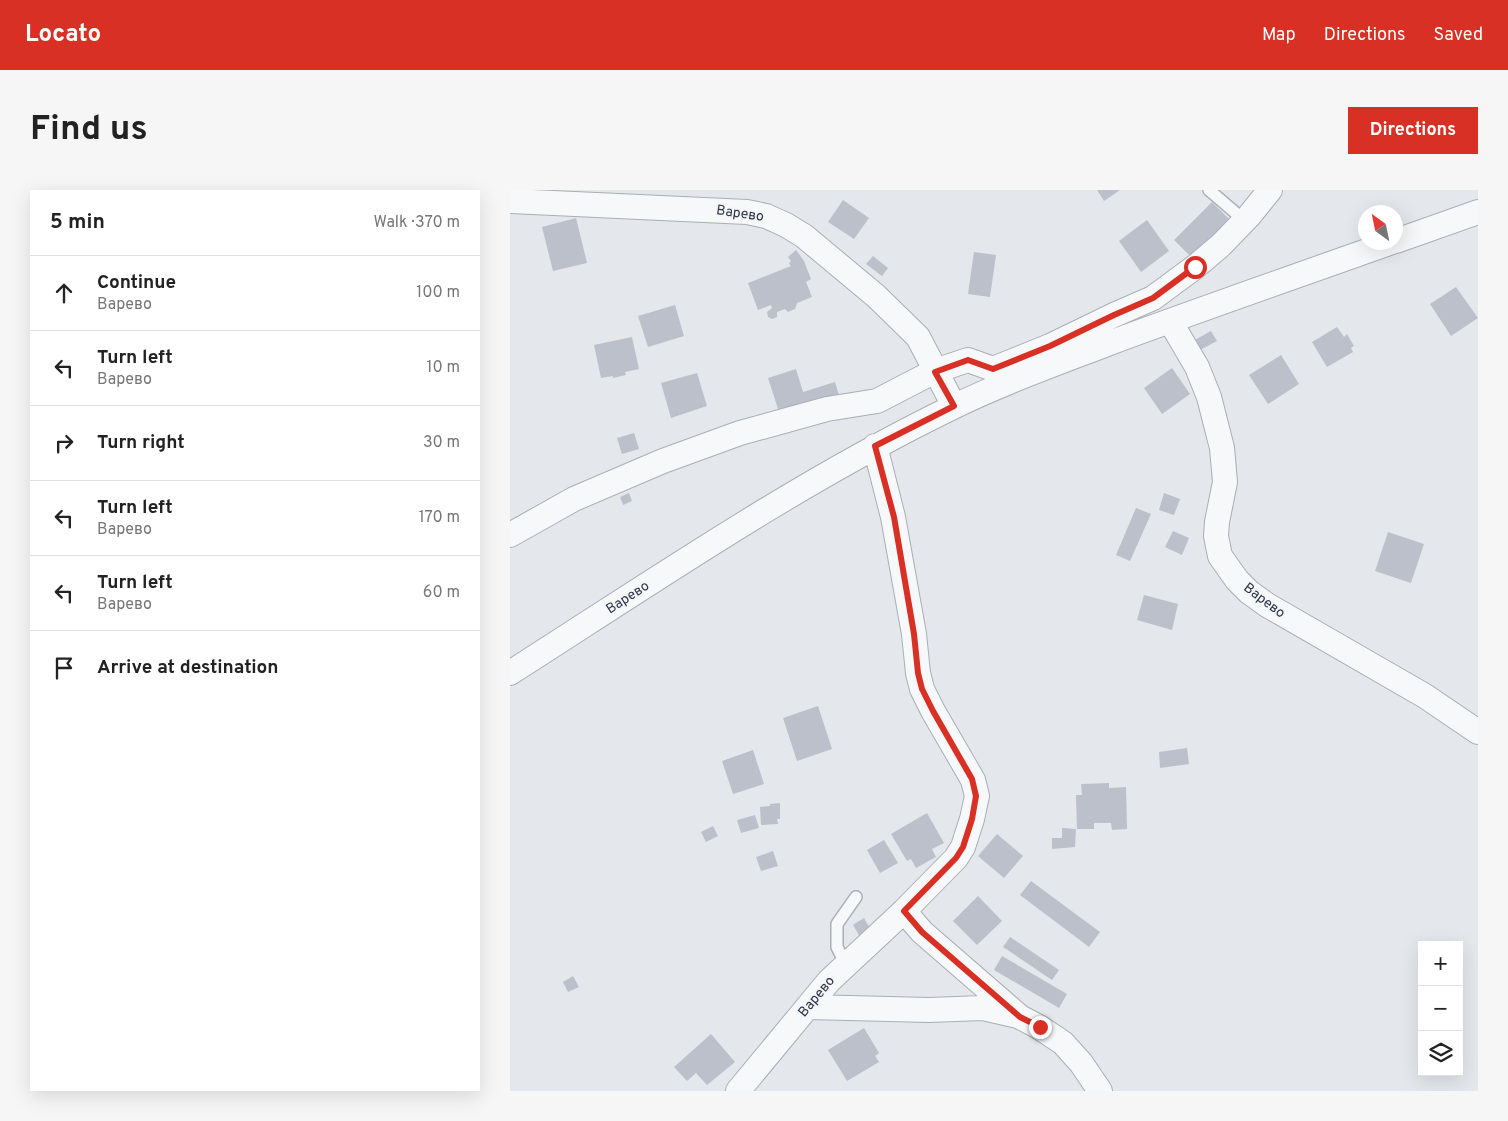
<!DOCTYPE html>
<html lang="en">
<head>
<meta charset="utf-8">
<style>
  body { margin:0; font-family:Overpass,sans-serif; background:#f6f6f6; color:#222 }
  .controls { position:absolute; right:15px; bottom:15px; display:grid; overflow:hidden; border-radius:0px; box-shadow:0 5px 20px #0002 }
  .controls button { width:45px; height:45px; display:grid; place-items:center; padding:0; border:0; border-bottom:1px solid #e0e0e0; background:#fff; color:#222; font:25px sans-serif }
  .compass { position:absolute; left:848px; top:15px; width:45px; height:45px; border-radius:50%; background:#fff; box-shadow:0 5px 20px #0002; rotate:327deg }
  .stop { position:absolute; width:15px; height:15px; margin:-11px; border:4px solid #d93025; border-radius:50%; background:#fff }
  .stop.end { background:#d93025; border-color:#fff; box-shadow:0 1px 5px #0008 }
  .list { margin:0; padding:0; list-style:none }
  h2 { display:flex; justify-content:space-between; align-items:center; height:65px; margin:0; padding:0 20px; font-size:21px }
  h2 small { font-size:16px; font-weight:400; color:#767676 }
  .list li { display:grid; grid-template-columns:32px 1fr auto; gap:15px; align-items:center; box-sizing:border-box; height:75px; padding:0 20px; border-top:1px solid #e0e0e0 }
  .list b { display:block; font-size:19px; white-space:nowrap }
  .list p { margin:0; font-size:16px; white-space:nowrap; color:#767676 }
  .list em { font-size:16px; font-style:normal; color:#767676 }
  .icon { flex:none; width:28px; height:28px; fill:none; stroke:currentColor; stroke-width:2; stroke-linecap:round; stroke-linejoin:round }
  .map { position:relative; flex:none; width:968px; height:901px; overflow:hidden; border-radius:0px }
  header { display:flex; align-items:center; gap:30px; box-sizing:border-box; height:70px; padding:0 25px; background:#d93025; color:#fff }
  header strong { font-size:24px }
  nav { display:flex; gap:28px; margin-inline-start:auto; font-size:18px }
  .intro { display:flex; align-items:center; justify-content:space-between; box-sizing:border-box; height:120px; padding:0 30px }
  h1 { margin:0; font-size:35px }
  .button { padding:12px 22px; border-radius:0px; background:#d93025; color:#fff; font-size:18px; font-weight:700 }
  main { display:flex; gap:30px; padding:0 30px }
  aside { flex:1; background:#fff; border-radius:0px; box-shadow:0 5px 20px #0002 }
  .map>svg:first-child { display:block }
</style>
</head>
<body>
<header>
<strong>Locato</strong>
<nav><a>Map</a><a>Directions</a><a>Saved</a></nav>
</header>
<div class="intro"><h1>Find us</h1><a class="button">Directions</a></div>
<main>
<aside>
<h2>5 min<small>Walk · 370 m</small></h2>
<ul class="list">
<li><svg class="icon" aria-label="ahead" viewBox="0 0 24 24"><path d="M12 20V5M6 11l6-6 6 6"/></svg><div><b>Continue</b><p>Варево</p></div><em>100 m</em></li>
<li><svg class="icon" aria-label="left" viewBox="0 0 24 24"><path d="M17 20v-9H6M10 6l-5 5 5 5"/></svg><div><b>Turn left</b><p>Варево</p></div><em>10 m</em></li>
<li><svg class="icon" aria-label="right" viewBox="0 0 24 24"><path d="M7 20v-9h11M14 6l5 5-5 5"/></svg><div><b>Turn right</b></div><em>30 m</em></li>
<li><svg class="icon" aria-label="left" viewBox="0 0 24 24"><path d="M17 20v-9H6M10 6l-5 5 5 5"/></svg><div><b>Turn left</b><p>Варево</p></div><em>170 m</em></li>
<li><svg class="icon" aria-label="left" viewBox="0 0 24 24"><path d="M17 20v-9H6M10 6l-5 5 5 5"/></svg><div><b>Turn left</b><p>Варево</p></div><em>60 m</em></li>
<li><svg class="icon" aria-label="arrive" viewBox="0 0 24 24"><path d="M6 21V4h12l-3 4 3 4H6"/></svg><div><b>Arrive at destination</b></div></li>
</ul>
</aside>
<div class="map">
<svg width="968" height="901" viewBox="0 0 968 901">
  <rect width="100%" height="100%" fill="#e4e7ec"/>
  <!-- building -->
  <path fill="#bbc0ca" d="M587 0H610L594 11Z
    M333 10 359 28 344 49 318 32Z
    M702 12 719 29 681 67 664 50Z
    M66 28 77 73 43 81 32 37Z
    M637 30 659 61 631 82 609 51Z
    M286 60 294 71 301 89 296 92 302 107 287 113 285 119 278 122 275 119 267 122V127L262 129 258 127 257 122 262 118 261 115 248 120 238 93 281 76 279 73 281 71 278 67Z
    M464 62 486 65 480 107 458 104Z
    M363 66 378 78 372 86 356 74Z
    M946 97 968 128 941 146 920 114Z
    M165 115 174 146 138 157 128 126Z
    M827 137 834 147 837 144 844 156 841 158 843 162 817 177 802 152Z
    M701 141 707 151 688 161 683 151Z
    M122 147 129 179 115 182 116 185 103 188V186L91 188 84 155Z
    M771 165 789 194 758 214 739 185Z
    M662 178 680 204 652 224 634 198Z
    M286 179 293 202 325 192 329 205 270 225 258 188Z
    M187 183 197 216 161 228 151 193Z
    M124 243 129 259 112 264 107 248Z
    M119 303 122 311 113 315 110 307Z
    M654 303 670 309 664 325 649 320Z
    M626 318 641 324 620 371 606 365Z
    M663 341 679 348 672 365 655 357Z
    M878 342 914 354 901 393 865 381Z
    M634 405 668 414 662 440 627 430Z
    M308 516 322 559 287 571 273 528Z
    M677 558 679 574 650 578 649 562Z
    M243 560 254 594 223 604 212 571Z
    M599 593V598L616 597 617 639 602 640 601 633H584V639H567L566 605H572L571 594Z
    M270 613V629H267L268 634 251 635 250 617 260 616V614Z
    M417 623 434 653 422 659 426 667 406 678 401 669 397 671 381 644Z
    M245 625 249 638 231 643 227 630Z
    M203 636 208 646 196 652 191 642Z
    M552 638 566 639 565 657 542 659V648H552Z
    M487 644 513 666 494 688 468 666Z
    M374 650 388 673 370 683 357 660Z
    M263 661 268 676 251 681 246 667Z
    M521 691 590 742 579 757 510 705Z
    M468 706 492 731 467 755 443 731Z
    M354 728 361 740 350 747 343 735Z
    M500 747 549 780 542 790 493 757Z
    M492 766 557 804 549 818 484 780Z
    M63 786 69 797 58 802 53 792Z
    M354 838 369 863 365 866 369 872 337 891 318 860Z
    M201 844 225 872 197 895 186 883 177 891 164 877Z"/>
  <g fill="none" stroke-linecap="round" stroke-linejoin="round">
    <defs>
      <path id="lane" d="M699 0 734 30
        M336 775 327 757V734L346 707"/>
      <path id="street" d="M0 11 237 22 256 26 276 35 294 46 366 106 408 147 444 216
        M886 51 968 22
        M660 131 687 177 699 207 712 258 715 292 707 332 706 346 710 366 727 390 739 402 757 415 915 506 968 542
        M0 345 64 309 153 271 230 243 317 219 367 211 425 181 458 170 483 179 540 156 604 125 643 108 685 77 711 55 739 26 760 0
        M0 483C144 391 287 293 441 218 492 193 545 174 597 154 691 119 787 86 882 52
        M394 721 412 742 510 827 529 837 553 853 571 873 590 901
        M298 817 419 820 473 818 508 826
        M228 901 319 791 394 721 446 668 453 657 462 629 467 606 463 590 423 521 412 499 408 483 404 444 383 327 365 256"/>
    </defs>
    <!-- lane casing -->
    <use href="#lane" stroke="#a9aeb7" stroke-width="14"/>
    <!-- street casing -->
    <use href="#street" stroke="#a9aeb7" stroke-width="26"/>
    <!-- lane -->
    <use href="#lane" stroke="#f7f8fa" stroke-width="11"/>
    <!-- street -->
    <use href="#street" stroke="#f7f8fa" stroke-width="24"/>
  </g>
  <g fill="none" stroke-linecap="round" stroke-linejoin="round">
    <!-- route -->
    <path stroke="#d93025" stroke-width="6" d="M530 837 510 827 412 742 394 721 446 668 453 657 462 629 466 606 462 589 423 521 412 499 408 483 404 444 384 327 365 256 444 216 425 182 458 170 483 179 540 156 604 125 643 108 685 77"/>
  </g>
  <g text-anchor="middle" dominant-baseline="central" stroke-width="4.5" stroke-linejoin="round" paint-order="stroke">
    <!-- street labels -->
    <g font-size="14" fill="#2b3445" stroke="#f4f6f9">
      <text transform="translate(230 24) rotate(8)">Варево</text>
      <text transform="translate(118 408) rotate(-33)">Варево</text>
      <text transform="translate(754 411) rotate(37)">Варево</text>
      <text transform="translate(307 807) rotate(-50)">Варево</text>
    </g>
  </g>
</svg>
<div class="controls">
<button>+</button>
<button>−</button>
<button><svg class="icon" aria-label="layers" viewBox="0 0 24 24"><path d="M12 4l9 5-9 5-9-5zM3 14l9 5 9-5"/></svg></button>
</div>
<svg class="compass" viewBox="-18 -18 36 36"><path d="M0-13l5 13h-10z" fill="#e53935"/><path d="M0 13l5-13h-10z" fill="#767676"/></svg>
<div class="stop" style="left:685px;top:77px"></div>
<div class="stop end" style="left:530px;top:837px"></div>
</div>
</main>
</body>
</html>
